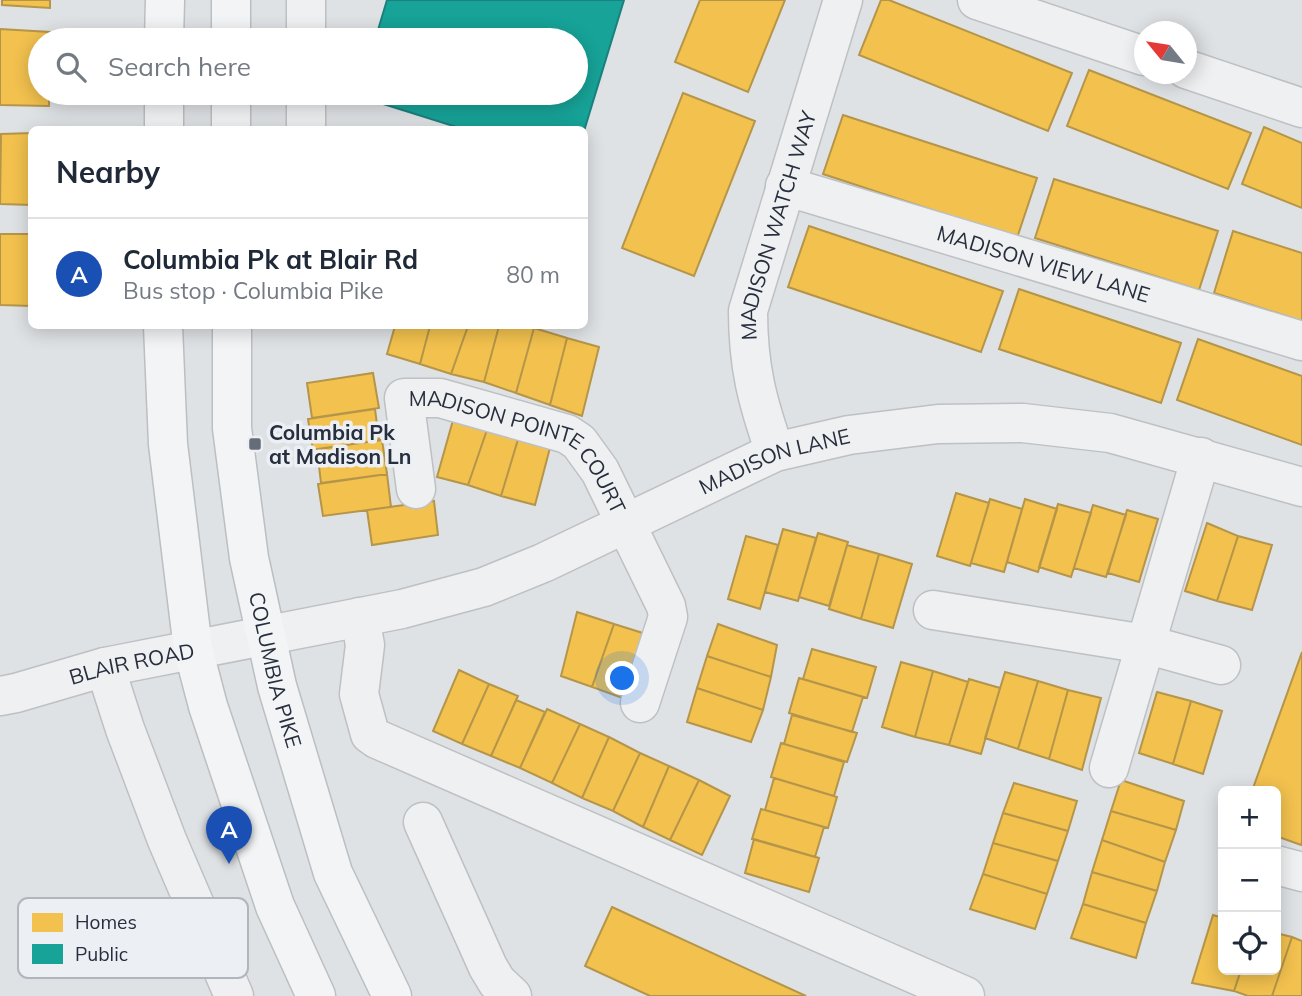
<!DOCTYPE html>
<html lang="en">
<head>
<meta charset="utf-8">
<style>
  body { margin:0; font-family:Mulish,sans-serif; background:#f6f6f7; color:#1f2937 }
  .controls { position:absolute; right:21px; bottom:21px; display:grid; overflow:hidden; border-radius:10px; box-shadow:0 4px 18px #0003 }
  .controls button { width:63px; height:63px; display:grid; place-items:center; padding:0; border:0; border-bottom:2px solid #e0e1e3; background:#fff; color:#1f2937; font:35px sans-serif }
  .compass { position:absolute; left:1134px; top:21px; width:63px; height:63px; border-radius:50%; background:#fff; box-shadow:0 4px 18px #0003; rotate:300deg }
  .you { position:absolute; left:623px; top:679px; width:24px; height:24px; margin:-18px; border:5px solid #fff; border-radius:50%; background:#1a73e8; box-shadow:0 0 0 10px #1a73e833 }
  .badge { display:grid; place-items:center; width:46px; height:46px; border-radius:50%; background:#7c3aed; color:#fff; font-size:23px; font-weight:700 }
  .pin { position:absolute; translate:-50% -58px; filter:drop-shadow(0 2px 4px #0008) }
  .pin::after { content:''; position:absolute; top:37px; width:24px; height:21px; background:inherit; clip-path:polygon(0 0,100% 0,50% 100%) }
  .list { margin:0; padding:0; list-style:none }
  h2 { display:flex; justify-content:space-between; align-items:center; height:91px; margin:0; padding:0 28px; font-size:30px }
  h2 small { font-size:23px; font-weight:400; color:#747a83 }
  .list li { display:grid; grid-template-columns:46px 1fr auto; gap:21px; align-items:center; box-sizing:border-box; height:112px; padding:0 28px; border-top:2px solid #e0e1e3 }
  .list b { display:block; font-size:26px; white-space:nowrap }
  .list p { margin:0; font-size:23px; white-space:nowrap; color:#747a83 }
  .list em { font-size:23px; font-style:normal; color:#747a83 }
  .icon { flex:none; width:38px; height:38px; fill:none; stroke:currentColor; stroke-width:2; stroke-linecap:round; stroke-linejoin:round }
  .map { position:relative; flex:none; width:1302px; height:996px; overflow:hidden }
  .search { position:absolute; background:#fff; box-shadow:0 4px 18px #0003; left:28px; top:28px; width:560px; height:77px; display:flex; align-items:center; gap:18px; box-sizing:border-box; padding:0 24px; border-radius:38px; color:#747a83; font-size:26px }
  .panel { position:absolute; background:#fff; box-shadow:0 4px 18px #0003; left:28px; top:126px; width:560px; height:203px; border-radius:10px }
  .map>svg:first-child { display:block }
</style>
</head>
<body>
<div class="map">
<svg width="1302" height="996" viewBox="0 0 1302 996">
  <rect width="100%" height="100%" fill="#dfe2e5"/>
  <!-- homes -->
  <path fill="#f2c14e" stroke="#b59549" stroke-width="2" d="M2 0H50V8L2 5Z
    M700 0H785L748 92 675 62Z
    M881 0H889L1072 73 1048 131 859 55Z
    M0 29 50 32V40H40V93H49V106L0 105Z
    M1089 70 1251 133 1228 189 1067 126Z
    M683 93 755 121 694 276 622 248Z
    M843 115 1037 178 1017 238 823 174Z
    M1264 127 1302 143V208L1242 184Z
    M32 133V205L0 204 1 134Z
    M1054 179 1218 231 1199 290 1035 238Z
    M809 226 1003 291 981 352 788 287Z
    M1233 231 1302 253V321L1214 293Z
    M0 234H32V306L0 305Z
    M1019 289 1181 343 1161 403 999 349Z
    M395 326H430L420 364 387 354Z
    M430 326H468L451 374 420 364Z
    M468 326H499L484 382 451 374Z
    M499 326H526L534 328 516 393 484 382Z
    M534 328 567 338 550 405 516 393Z
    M567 338 599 347 582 416 550 405Z
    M1198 339 1302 376V445L1177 400Z
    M373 373 379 408 312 418 307 383Z
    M375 409 379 440 313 450 308 419Z
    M455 413 489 424 468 485 437 477Z
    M489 424 519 436 501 496 468 485Z
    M519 436 551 444 535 505 501 496Z
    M382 440 387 474 321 483 317 449Z
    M387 474 391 507 323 516 318 484Z
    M956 493 989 503 970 566 937 556Z
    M990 499 1022 509 1004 572 971 563Z
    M1025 499 1057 509 1038 572 1007 562Z
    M434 501 438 535 372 545 367 510Z
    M1058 504 1091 513 1071 577 1039 567Z
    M1093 505 1126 515 1106 577 1074 568Z
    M1127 510 1158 519 1139 582 1108 573Z
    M1207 523 1238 536 1217 601 1185 591Z
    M783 529 816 538 798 601 765 592Z
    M818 533 848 542 829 606 799 597Z
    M746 536 778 545 760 609 728 599Z
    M1238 536 1272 545 1252 610 1217 601Z
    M847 545 879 554 861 619 829 609Z
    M879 554 912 564 893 628 861 619Z
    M577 612 614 624 592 687 561 676Z
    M614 624 646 634 625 699 592 687Z
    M718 624 777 645 771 677 707 656Z
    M812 649 876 667 867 698 803 679Z
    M1302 652V842L1301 845 1276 836V791H1252Z
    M707 656 771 677 763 710 697 688Z
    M901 662 933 671 915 737 882 727Z
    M459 670 489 684 462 744 433 731Z
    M933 671 968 682 949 745 915 737Z
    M1005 672 1038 681 1018 749 985 738Z
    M799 678 863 697 852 732 789 713Z
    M969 679 1000 688 981 754 949 745Z
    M1038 681 1068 690 1049 759 1018 749Z
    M489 684 518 696 491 756 462 744Z
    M697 688 763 710 751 742 687 722Z
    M1068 690 1101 698 1082 770 1049 759Z
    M1157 692 1191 701 1173 764 1139 753Z
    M516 700 545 712 520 768 491 756Z
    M1191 701 1222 711 1203 774 1173 764Z
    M547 709 580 724 552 783 520 768Z
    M792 715 857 733 847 762 784 744Z
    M580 724 609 737 582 798 552 783Z
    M609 737 640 753 613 811 582 798Z
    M781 743 844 762 834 796 771 777Z
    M640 753 669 766 643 827 613 811Z
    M669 766 699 780 670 840 643 827Z
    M774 778 837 797 828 828 765 810Z
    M699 780 730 796 702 855 670 840Z
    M1121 780 1184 801 1176 830 1111 811Z
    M1014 783 1077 801 1068 831 1003 813Z
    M761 809 824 827 815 857 752 839Z
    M1111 811 1176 830 1165 862 1102 840Z
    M1003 813 1068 831 1058 861 993 843Z
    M754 839 819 858 809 892 745 873Z
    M1102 840 1165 862 1157 891 1092 872Z
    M993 843 1058 861 1047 894 983 874Z
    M1092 872 1157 891 1146 923 1083 904Z
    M983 874 1047 894 1035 929 970 909Z
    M1083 904 1146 923 1136 958 1071 938Z
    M612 907 806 996H650L585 966Z
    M1213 915 1223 918V970H1241L1234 991 1192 983Z
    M1276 933 1292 937 1272 996H1248L1234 991 1241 970H1276Z
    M1292 937 1302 941V996H1272Z"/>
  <!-- public -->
  <path fill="#17a398" stroke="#1c807d" stroke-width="2" d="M387 0H624L584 131 466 130 358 96 359 93H576V40H375Z"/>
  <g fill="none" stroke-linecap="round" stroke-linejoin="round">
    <defs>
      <g id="minor">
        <path d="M306 0V40"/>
        <path d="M977 0 1144 56"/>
        <path d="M1186 69 1302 108"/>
        <path d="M306 93V130"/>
        <path id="s1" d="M785 186 1302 341"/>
        <path id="s2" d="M775 452C757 401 748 366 748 311L843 0"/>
        <path id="s3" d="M416 489 404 398H440L567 434 579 442 600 471 666 606 668 617 640 703"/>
        <path d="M933 610 1145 644 1221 665"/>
        <path d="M360 617 365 645 359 694 370 734 377 739 965 996"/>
        <path d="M105 667 125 729 167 840 234 996"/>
        <path id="s4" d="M0 696 16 693 105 667 402 609 484 587 543 563 775 452 849 435 938 424 1023 423 1110 433 1302 487"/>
        <path d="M1109 768 1201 457"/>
        <path d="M423 822 488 967 497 982 512 996"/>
        <path d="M1276 865 1302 872"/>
      </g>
      <g id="major">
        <path d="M164 40 165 0"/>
        <path d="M231 40V0"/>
        <path d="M164 130V93"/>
        <path d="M231 130V93"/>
        <path d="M163 326 168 444 193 649 208 706 275 906 316 996"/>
        <path id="s5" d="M232 326V428L249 558 277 686 333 873 392 996"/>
      </g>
    </defs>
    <!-- minor casing -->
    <use href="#minor" stroke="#bec0c3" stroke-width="41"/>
    <!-- major casing -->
    <use href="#major" stroke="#bcbfc2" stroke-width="41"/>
    <!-- minor -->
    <use href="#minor" stroke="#eff0f1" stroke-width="38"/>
    <!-- major -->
    <use href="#major" stroke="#f3f4f5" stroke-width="38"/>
  </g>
  <!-- markers -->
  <rect fill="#676d78" stroke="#ecf0f5" stroke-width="2.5" x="248" y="437" width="14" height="14" rx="3.5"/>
  <g text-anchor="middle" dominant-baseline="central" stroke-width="7" stroke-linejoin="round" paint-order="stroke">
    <!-- street labels -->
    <g font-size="21" fill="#272e3d" stroke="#ecf0f5">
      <text stroke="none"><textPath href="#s2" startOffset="234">MADISON WATCH WAY</textPath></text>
      <text stroke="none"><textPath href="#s1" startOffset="270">MADISON VIEW LANE</textPath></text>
      <text stroke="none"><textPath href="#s3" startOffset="226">MADISON POINTE COURT</textPath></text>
      <text stroke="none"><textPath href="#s4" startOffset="814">MADISON LANE</textPath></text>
      <text stroke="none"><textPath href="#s4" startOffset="136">BLAIR ROAD</textPath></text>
      <text stroke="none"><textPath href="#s5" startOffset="348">COLUMBIA PIKE</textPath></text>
    </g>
    <!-- poi labels -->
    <g font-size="21" font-weight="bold" fill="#272e3d" stroke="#ecf0f5" text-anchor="start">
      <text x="269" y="432">Columbia Pk<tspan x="269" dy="24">at Madison Ln</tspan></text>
    </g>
  </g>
  <!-- legend -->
  <rect x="18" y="898" width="230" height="80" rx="10" fill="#ecf0f5" stroke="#b1b6be" stroke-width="2"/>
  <rect x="32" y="913" width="31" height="19" fill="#f2c14e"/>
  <rect x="32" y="944" width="31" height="20" fill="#17a398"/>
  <g font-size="19" fill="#272e3d">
    <text x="75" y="929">Homes</text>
    <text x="75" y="961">Public</text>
  </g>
</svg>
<div class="controls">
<button>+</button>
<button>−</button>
<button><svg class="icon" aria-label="locate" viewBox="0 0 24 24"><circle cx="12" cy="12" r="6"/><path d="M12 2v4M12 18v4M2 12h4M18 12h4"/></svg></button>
</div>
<svg class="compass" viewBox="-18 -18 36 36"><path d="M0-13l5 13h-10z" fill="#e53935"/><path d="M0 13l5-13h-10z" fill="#747a83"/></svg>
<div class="you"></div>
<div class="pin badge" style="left:229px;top:864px;background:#1a4fb4">A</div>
<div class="search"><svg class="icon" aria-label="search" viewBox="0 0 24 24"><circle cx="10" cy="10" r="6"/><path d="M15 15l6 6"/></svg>Search here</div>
<section class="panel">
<h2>Nearby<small></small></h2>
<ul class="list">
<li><span class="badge" style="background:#1a4fb4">A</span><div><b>Columbia Pk at Blair Rd</b><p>Bus stop · Columbia Pike</p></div><em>80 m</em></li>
</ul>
</section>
</div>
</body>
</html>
